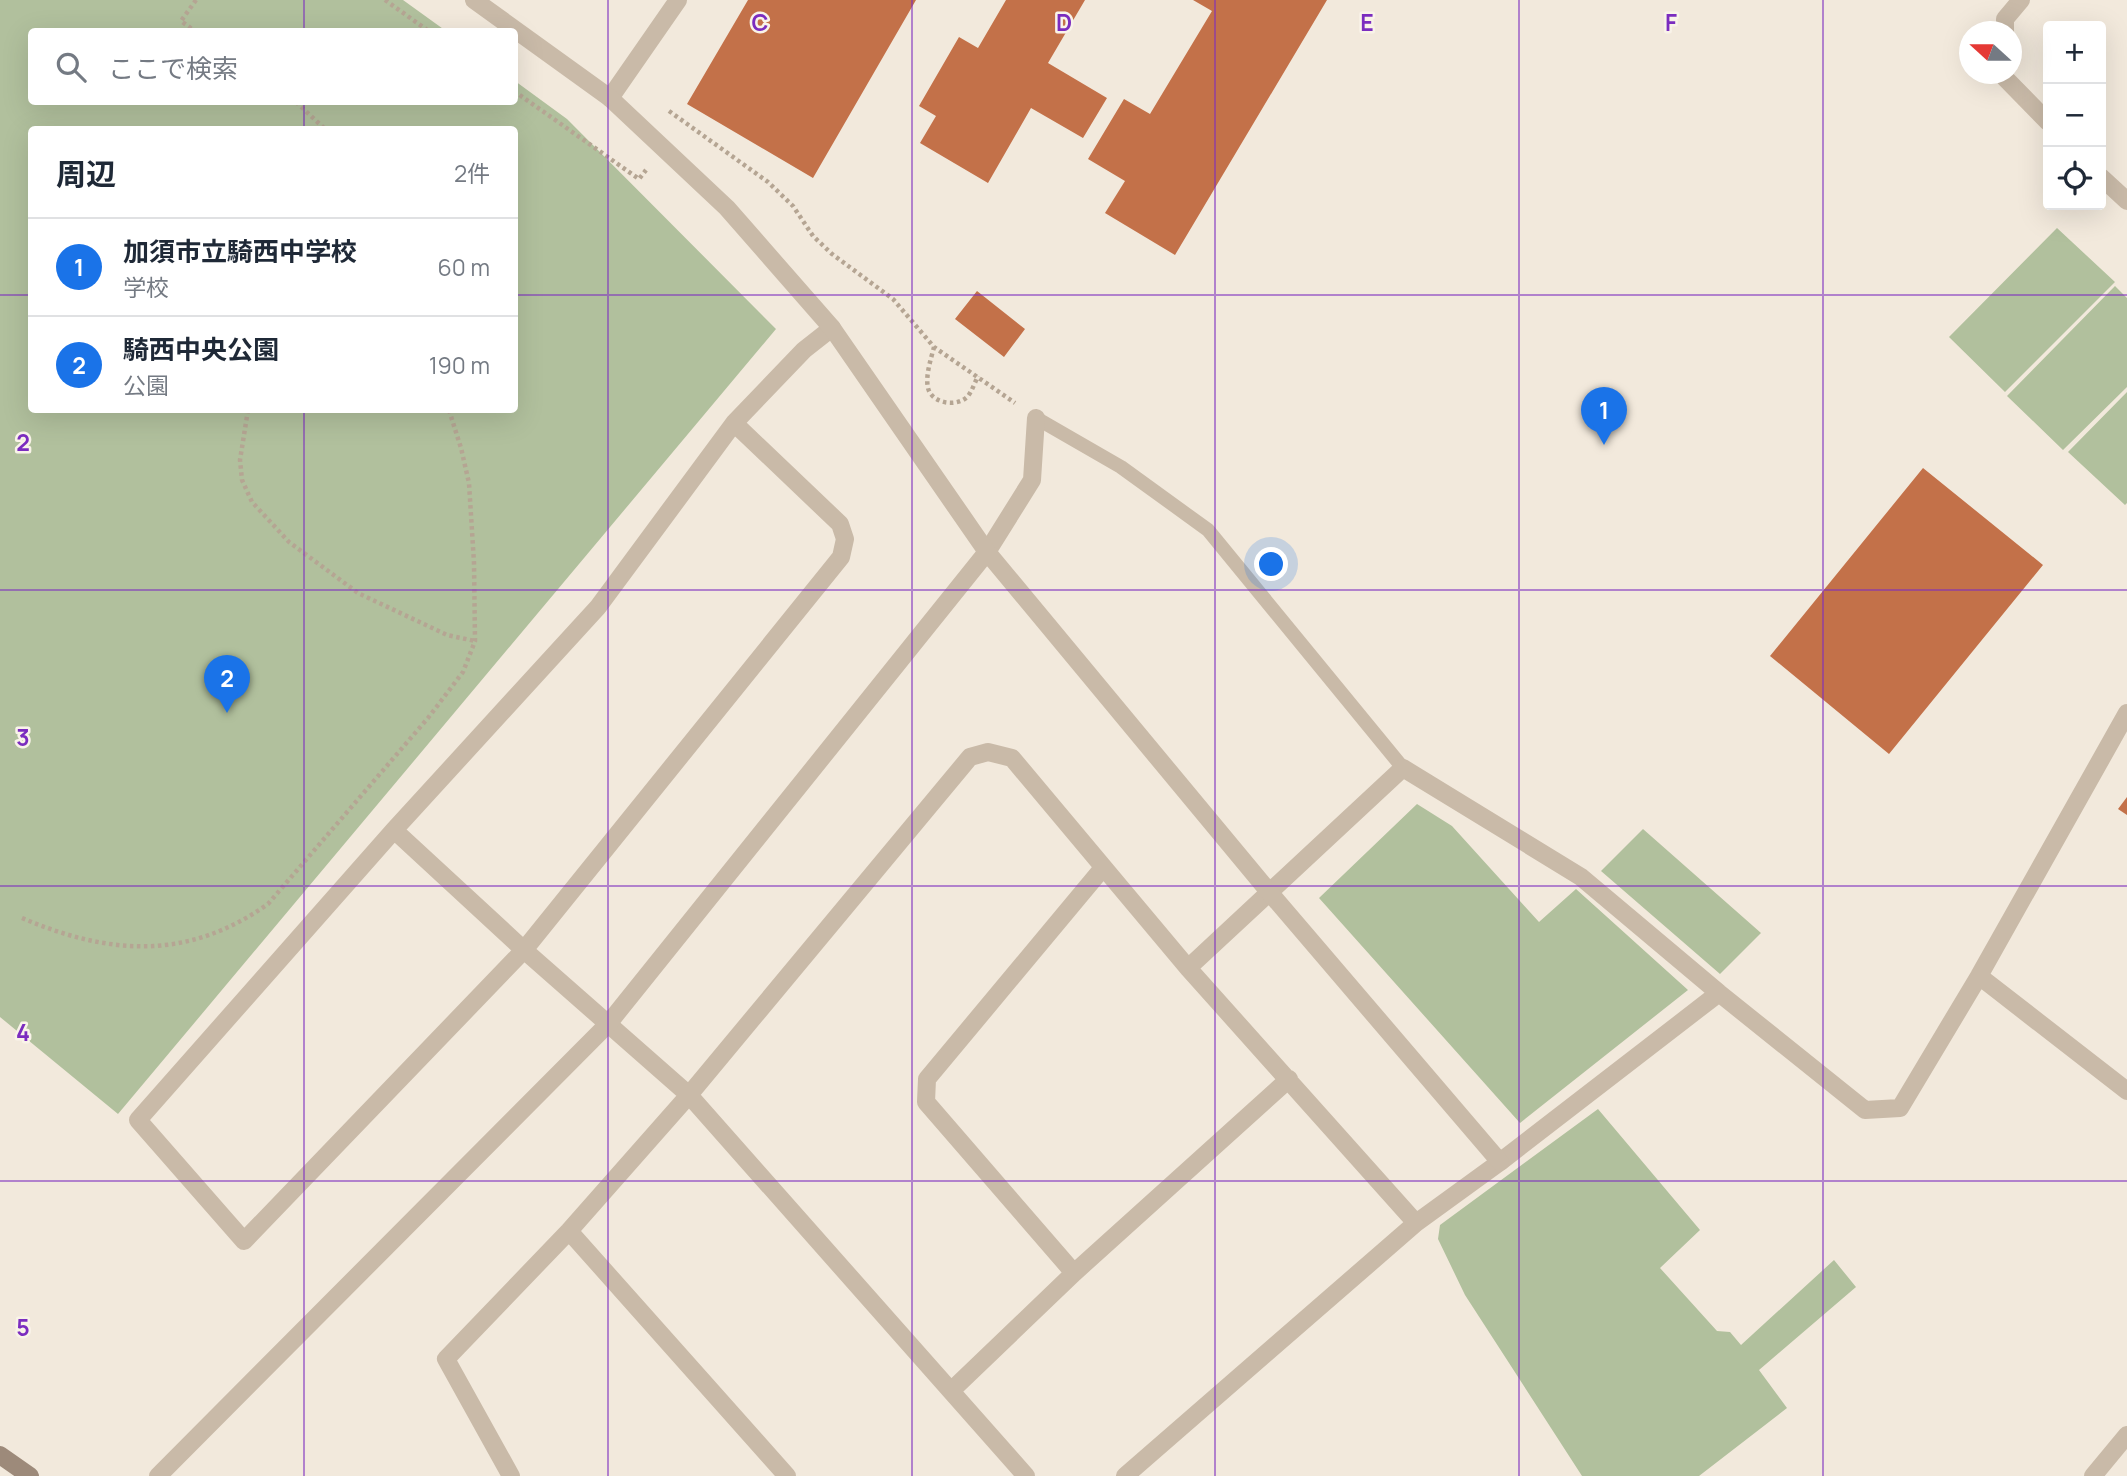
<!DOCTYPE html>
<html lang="ja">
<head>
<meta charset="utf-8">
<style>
  body { margin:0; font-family:Manrope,"Noto Sans JP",sans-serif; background:#f2f2f3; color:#1f2937 }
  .controls { position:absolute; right:21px; top:21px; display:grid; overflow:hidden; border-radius:7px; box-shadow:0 7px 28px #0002 }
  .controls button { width:63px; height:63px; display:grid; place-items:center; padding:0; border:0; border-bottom:2px solid #e0e1e3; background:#fff; color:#1f2937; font:35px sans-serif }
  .compass { position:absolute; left:1959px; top:21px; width:63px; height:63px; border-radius:50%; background:#fff; box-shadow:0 7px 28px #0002; rotate:291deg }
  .you { position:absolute; left:1272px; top:565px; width:24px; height:24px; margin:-18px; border:5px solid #fff; border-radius:50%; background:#1a73e8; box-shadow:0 0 0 10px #1a73e833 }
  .badge { display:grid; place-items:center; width:46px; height:46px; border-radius:50%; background:#1a73e8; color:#fff; font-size:23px; font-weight:700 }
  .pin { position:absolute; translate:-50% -58px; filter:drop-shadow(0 2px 4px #0008) }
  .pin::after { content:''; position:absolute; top:37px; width:24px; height:21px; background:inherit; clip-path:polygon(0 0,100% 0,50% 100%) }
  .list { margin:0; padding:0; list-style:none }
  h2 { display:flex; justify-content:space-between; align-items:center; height:91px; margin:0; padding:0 28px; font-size:30px }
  h2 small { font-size:23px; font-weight:400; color:#747a83 }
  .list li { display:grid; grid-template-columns:46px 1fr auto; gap:21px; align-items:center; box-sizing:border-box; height:98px; padding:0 28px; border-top:2px solid #e0e1e3 }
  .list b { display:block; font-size:26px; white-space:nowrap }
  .list p { margin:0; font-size:23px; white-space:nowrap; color:#747a83 }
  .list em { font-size:23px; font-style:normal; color:#747a83 }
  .icon { flex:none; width:38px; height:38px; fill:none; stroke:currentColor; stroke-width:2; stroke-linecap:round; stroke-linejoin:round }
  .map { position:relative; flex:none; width:2127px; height:1476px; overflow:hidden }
  .search { position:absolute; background:#fff; box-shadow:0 7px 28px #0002; left:28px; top:28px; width:490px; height:77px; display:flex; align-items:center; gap:18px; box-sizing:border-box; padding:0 24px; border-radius:7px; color:#747a83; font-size:26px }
  .panel { position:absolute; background:#fff; box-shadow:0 7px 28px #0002; left:28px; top:126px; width:490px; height:287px; border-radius:7px }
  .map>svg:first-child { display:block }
</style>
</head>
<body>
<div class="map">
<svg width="2127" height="1476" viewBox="0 0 2127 1476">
  <rect width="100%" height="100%" fill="#f2e9dc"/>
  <!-- green -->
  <path fill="#b1c09d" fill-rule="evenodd" d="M0 0H403L446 31 32 32V102H514L515 81 567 119 776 329 118 1114 0 1017ZM32 130H514V410H32Z
    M2057 228 2115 282 2005 392 1949 337Z
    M2115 286 2127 298V387L2063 450 2007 396Z
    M2127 392V503L2125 505 2068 452Z
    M1417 804 1452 826 1539 922 1576 889 1688 990 1520 1123 1319 898Z
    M1643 829 1761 933 1720 974 1601 871Z
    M1598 1109 1700 1230 1660 1268 1717 1331 1730 1332 1741 1345 1834 1260 1856 1287 1759 1370 1787 1408 1699 1476H1582L1465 1295 1438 1239 1440 1225Z"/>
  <!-- building -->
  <path fill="#c37149" d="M748 0H916L813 178 687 104Z
    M1006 0H1085L1048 63 1107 98 1083 138 1031 108 988 183 920 143 936 116 919 106 959 37 978 48Z
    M1193 0H1327L1175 255 1105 213 1125 181 1088 159 1124 99 1150 114 1212 11Z
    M977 291 1025 329 1004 357 955 319Z
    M1923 468 2043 565 1889 754 1770 656Z
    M2127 797V815L2118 809Z"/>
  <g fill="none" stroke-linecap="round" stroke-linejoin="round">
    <!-- path -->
    <path stroke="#b5a593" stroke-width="4.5" stroke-dasharray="3.5 3.5" stroke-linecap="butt" d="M196 0 181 21 196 32
      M385 0 430 32
      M514 91 639 179 646 170
      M296 102 326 130
      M669 111 768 182 793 206 813 236 832 254 893 299 934 347 1015 403
      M934 347C931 359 924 379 929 391 935 404 958 407 968 396 972 391 975 382 978 376
      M248 410 240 460 242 480 252 502 289 542 358 593 447 635 475 641
      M22 918C109 955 187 961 268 904L428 718 463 672 475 641 474 563 469 483 461 448 449 410"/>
    <!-- service -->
    <path stroke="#c9baa8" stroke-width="14" d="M1036 418 1121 467 1208 530 1403 768"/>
    <!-- minor -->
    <path stroke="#c9baa8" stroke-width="18" d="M2005 32V19L2021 0
      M2004 74V77L2048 122
      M610 98 678 0
      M2101 177 2127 201
      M734 423 840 524 845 539 841 557 524 950 244 1241 138 1120 394 830 598 607 734 423 804 350 832 328
      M987 552 1032 480 1036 418
      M394 830 524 950 689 1095 1026 1476
      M1188 968 1403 768 1581 877 1719 993 1865 1110 1900 1108 1979 976 2127 713
      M1979 976 2127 1091
      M569 1231 787 1476
      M1074 1273 926 1102 927 1079 1102 869
      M952 1390 1074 1273 1289 1079
      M511 1476 446 1359 569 1231 689 1095 970 757 988 752 1012 758 1188 968 1416 1223
      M1125 1476 1416 1223 1500 1162 1719 993"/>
    <!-- tertiary -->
    <path stroke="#c9baa8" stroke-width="18" d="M474 0 610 98 727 208 832 328 987 552 1270 893 1500 1162
      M158 1476 608 1024 987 552
      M2093 1476 2127 1435"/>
    <!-- secondary -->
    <path stroke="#9d8a7a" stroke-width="18" d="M0 1455 30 1476"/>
  </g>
  <!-- grid -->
  <path fill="none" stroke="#7b2cbf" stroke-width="2" stroke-opacity="0.55" d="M304 0V32M608 0V1476M912 0V1476M1215 0V1476M1519 0V1476M1823 0V1476M304 102V130M0 295H32M514 295H2127M304 410V1476M0 590H2127M0 886H2127M0 1181H2127"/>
  <g font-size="23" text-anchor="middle" font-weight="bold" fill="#7b2cbf" stroke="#f9f3e9" stroke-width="5" stroke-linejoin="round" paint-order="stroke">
    <text x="760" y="31">C</text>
    <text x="1064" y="31">D</text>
    <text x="1367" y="31">E</text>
    <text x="1671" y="31">F</text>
    <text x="23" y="451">2</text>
    <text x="23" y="746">3</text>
    <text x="23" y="1041">4</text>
    <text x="23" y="1336">5</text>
  </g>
</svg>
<div class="controls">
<button>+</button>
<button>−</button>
<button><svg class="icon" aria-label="locate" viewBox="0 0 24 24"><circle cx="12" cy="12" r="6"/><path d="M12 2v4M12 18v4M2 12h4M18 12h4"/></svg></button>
</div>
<svg class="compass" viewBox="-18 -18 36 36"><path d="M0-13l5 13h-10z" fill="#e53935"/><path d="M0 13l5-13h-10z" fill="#747a83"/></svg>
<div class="you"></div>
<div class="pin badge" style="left:1604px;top:445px">1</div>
<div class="pin badge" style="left:227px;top:713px">2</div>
<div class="search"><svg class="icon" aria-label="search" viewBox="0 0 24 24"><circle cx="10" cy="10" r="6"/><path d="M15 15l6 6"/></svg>ここで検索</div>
<section class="panel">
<h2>周辺<small>2件</small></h2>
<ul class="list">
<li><span class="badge">1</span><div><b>加須市立騎西中学校</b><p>学校</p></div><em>60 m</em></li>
<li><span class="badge">2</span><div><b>騎西中央公園</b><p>公園</p></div><em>190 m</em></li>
</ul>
</section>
</div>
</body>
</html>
